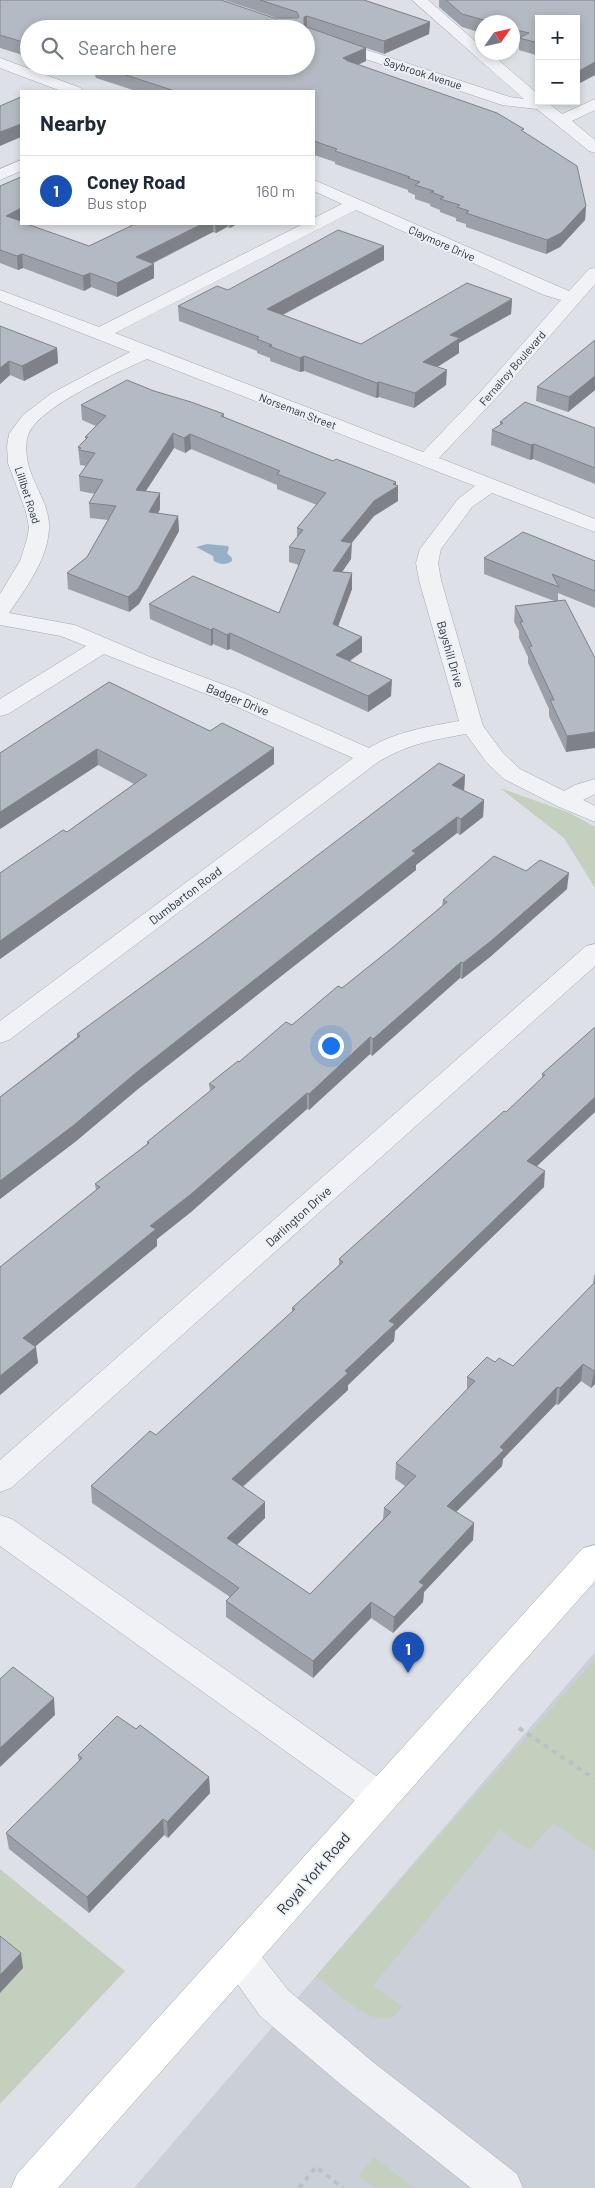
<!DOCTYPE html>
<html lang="en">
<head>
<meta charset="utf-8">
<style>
  body { margin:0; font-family:Barlow,sans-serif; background:#f6f6f7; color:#1f2937 }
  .controls { position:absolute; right:15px; top:15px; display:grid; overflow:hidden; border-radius:0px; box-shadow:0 2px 8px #0003 }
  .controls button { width:45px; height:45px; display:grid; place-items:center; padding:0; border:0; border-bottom:1px solid #e0e1e3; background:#fff; color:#1f2937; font:25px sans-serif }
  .compass { position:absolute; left:475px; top:15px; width:45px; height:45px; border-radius:50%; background:#fff; box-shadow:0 2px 8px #0003; rotate:56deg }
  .you { position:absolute; left:330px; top:1045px; width:18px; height:18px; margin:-12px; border:4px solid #fff; border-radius:50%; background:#1a73e8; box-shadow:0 0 0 8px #1a73e833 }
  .badge { display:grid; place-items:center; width:32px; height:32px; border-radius:50%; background:#db2777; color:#fff; font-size:16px; font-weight:700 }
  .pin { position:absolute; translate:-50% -41px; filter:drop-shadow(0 1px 2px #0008) }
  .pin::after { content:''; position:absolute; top:26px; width:18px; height:15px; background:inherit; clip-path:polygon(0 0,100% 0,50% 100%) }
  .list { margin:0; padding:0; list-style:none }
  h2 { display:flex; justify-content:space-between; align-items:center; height:65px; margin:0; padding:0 20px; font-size:21px }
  h2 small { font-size:16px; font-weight:400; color:#747a83 }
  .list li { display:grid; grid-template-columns:32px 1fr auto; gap:15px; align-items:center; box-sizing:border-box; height:70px; padding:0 20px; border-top:1px solid #e0e1e3 }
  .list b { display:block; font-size:19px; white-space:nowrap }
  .list p { margin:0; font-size:16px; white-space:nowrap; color:#747a83 }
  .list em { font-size:16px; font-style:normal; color:#747a83 }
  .icon { flex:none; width:28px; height:28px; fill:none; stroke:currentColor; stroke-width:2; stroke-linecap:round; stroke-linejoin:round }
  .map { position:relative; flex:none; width:595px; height:2188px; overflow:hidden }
  .search { position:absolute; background:#fff; box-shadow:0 2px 8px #0003; left:20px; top:20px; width:295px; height:55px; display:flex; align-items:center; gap:12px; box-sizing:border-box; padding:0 18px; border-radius:28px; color:#747a83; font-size:19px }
  .panel { position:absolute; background:#fff; box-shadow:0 2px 8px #0003; left:20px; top:90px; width:295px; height:135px; border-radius:0px }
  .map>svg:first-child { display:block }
</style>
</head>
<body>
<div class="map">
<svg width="595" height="2188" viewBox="0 0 595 2188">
  <rect width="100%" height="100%" fill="#dde1e7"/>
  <!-- built -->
  <path fill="#cbd0d8" d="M595 1652V2188H134L316 1976Z"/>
  <!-- green -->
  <path fill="#c3d0be" d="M500 788 570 813 595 827V888L564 838Z
    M595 1659V1852L554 1823 529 1850 500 1830 373 1986 403 2007C400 2010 397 2014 394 2016 371 2029 333 1989 316 1976Z
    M0 1869 125 1971 0 2104Z
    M374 2157 414 2188H374L358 2176Z"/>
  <!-- water -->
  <path fill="#98b0c6" d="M207 544 228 546 229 548 227 553 232 558V561C227 565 220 565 214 561L213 556 196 547Z"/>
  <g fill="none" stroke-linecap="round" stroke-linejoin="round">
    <defs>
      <path id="minor" d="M412 0H428L482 47V52H489L539 95V101H546L562 114 595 99V110L572 121 595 140V153L589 151 537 109 502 105 306 39V30L510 97 524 99Z
        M0 58 81 88 83 91H61L0 68Z
        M21 160V171L0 180V169Z
        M314 180 569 291 589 269 595 268V284L498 396 439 458 595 519V532L492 493 472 507 441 549 438 563 441 580 483 726 503 753 520 769 564 791 575 785 595 779V794L583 800 595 806V822L557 806 504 779 487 763 466 734C432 740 408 744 378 762L9 1040 0 1043V1021L353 758 219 699 104 654 8 714 0 716V699L86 646 61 636 0 625V594L20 561 27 539 29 528 26 512 8 463 7 446 9 434 23 415 52 393 130 352 0 301V290L99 327 303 224H314V218L342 204 314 191ZM356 210 544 295 561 300 484 388 423 452 115 333ZM147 359 475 486 458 499 420 549 416 563 419 580 459 721C427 727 397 731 369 748L235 689 150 657 75 625 9 613C26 588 48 559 49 528 50 505 33 485 28 463 26 454 25 442 29 433 42 405 118 372 147 359Z
        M595 944V966L11 1488 0 1492V1460L586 946Z
        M0 1515 12 1519 392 1787 397 1798 392 1809 379 1814 366 1809 0 1546Z
        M239 1938 252 1944 288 1990 373 2062 517 2174 523 2188H471L345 2088 260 2016 226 1968 220 1956 226 1944Z"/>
      <path id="major" d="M595 1545V1581L58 2188H11L17 2174 583 1548Z"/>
    </defs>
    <!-- minor casing -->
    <use href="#minor" stroke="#a3a8b1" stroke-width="1"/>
    <!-- major casing -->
    <use href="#major" stroke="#9da6b2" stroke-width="1"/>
    <!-- path -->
    <path stroke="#bcbfc5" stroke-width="4" stroke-dasharray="5 5" stroke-linecap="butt" d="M519 1728 595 1779
      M299 2188 316 2167 343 2188"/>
    <!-- minor -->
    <use href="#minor" fill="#f0f2f5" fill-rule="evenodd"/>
    <!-- major -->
    <use href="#major" fill="#fff" fill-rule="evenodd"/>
  </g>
  <!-- wall -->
  <path fill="#9ba0a8" d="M0 0 277 18 224 0H364L430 22 429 34 384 54 346 41 366 48V61L358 65 524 132 586 206 585 220 560 247 546 254 466 227V224L456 221V218L440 212V210L430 206V204L415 199V195L408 192V190L335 164V162L314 155V91H136L96 78 92 66H306L29 29V57L0 48Z
    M439 0H595V75L578 84 576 83V19H539V56L519 50V43L512 41V22H482V33L462 27 439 7Z
    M538 58H539V72L538 71Z
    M58 66H78L66 69Z
    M0 186 21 224 89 246 135 224H237L230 228 227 227 216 233 213 232 152 264H154V278L117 297 91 287 84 291 23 268 18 270 0 263Z
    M384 246V260L283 315 361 344 512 299 511 314 459 343V353L437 367 446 385 414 408 379 397 376 398 304 371 300 372 270 361V358L257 353V351L179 321 178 306 228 290Z
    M0 326 57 348 58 363 24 381 10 375 0 384Z
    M595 340V390L568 412 536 401 537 387Z
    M154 391 224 414V417L333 461 396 482V485L398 486V501L374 516 351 543V559L342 572 352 573V589L338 626 362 637V652L350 661 391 696 368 712 230 649 227 650 213 644 211 646 150 619 149 604 279 613 299 565 289 562V547L297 538V528L317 505 277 489V485L191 449 185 453 174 448 145 492 160 493V509L158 514 178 516 179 531 139 604 129 612 68 589 67 573 87 557 108 520 90 518 89 503 95 494 80 491 79 476 86 466 80 465 78 447 86 440 85 437 96 426 82 420 81 405Z
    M500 422 595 428V484L533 459 530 460 491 445 492 430 500 425Z
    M484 558 595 561V608L558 593V601L595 658 566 752 549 716V709L528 663V657L519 638V631L514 622 515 606 554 601 484 574Z
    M109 682 274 764 0 959V873L67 832 134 784 98 765 0 829Z
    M465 775 464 791 484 800 483 817 460 835 457 833 416 865V870L138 1089 75 1142 0 1199V1097L77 1037V1034Z
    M526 871 567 889 490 957 462 979 460 978 372 1056 370 1054 309 1110 307 1109 191 1212 157 1239V1246L35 1346 38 1363 0 1395V1267L96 1190 95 1184 147 1144V1142L210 1091 209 1084 292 1025 342 988 392 948 442 906 443 900Z
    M595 1027V1112L537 1166 544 1187 395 1331 394 1341 348 1385V1390L243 1487 265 1518 237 1545 310 1594 383 1519 384 1508 405 1486 395 1479 396 1463 467 1390V1377L495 1362 513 1366 593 1284 594 1275 595 1274V1384L591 1388 581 1381 558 1405 556 1404 503 1459 502 1466 456 1512 474 1523 473 1540 424 1592 423 1602 393 1633 371 1618 313 1678 226 1617V1601L230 1597 92 1503 91 1486 156 1435 292 1312V1308L339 1265V1259L506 1112 542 1079V1074Z
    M136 1729 209 1777 210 1793 168 1838 164 1835 89 1913 9 1849 6 1833 79 1762 78 1755Z"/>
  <!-- shaded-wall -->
  <path fill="#7e8288" d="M307 16V28L304 29V17Z
    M430 22 429 34 384 54V41Z
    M366 48V61L342 71 343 58Z
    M595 62V75L578 84 579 71Z
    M66 66H78L66 69Z
    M21 124V137L0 146V132Z
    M586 206 585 220 560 247 546 254 547 240Z
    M21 208V223L6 216Z
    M202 224H213V232L136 271V257Z
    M215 224H227V227L216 233Z
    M230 224H237L230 228Z
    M384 246V260L267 323V309Z
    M22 254 23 268 18 270 17 256Z
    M154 264V278L117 297V283Z
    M90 273 91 287 84 291 83 276Z
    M512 299 511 314 459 343V353L422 377 423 362 450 335Z
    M57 348 58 363 24 381 22 366Z
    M304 356V371L300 372V358Z
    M9 361 10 375 0 384V368Z
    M447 370 446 385 414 408 415 393Z
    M595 376V390L568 412 569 397Z
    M379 382V397L376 398 377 383Z
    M173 433 174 448 136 506V490Z
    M190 434 191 449 185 453 184 438Z
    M534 444 533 459 530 460 531 445Z
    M396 482V487L398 486V501L374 516 341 556V541L374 501Z
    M160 493V509L150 528 149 512Z
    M178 516 179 531 139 604 129 612 128 597Z
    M352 543 351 559 332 586 333 571Z
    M352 573V589L333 640V624Z
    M213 628V644L211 646V630Z
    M230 633V649L227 650V635Z
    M362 637V652L336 670V655Z
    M392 680 391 696 368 712V696Z
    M595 732V748L566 752 567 736Z
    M274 748V764L0 959V941Z
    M97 749 98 765 0 829V812Z
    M465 775 464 791 452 785Z
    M484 800 483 817 460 835 461 819Z
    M457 817V833L416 865V870L138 1089 75 1142 0 1199V1181L137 1072 412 851Z
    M569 873 567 889 490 957 462 979 463 963Z
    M461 962 460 978 372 1056 373 1039Z
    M370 1037V1054L309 1110V1094Z
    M307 1093V1109L191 1212 157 1239V1246L25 1355 23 1338 150 1226Z
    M595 1097V1112L525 1177 527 1161Z
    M545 1171 544 1187 395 1331 394 1341 348 1385V1390L232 1496V1479L345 1371 389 1321Z
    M36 1347 38 1363 0 1395V1376Z
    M583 1364 581 1381 558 1405 560 1388Z
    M595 1369V1384L591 1388 594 1371Z
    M557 1387 556 1404 503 1459 502 1466 446 1522 447 1506 500 1447Z
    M265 1502V1518L227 1554V1538Z
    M474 1523 473 1540 424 1592 423 1602 393 1633 394 1617 419 1582Z
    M371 1602V1618L313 1678V1661Z
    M54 1698 55 1715 0 1767V1748Z
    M209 1777 210 1793 168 1838 167 1822Z
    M163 1819 164 1835 89 1913 87 1897Z
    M21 1953 23 1968 0 1993V1975Z"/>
  <!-- building -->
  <path fill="#b4bac3" stroke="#7e8288" d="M0 0H221L274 18H297L299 17 297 12 260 0H364L430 22 384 41 307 16 304 17V26L366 48 343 58 348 61 497 113 524 129 521 130 577 166 586 206 561 233 547 240 466 213 469 211 457 207 460 205 440 199 444 197 431 192 434 191 415 185 420 182 408 178 410 177 335 151 337 149 314 141V91H175L98 66H306V29H29V44L0 35Z
    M446 0H595V62L579 71 576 70V19H539V43L519 38 529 33 512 29V22H491L462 14Z
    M21 97V124L0 132V106Z
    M21 177V208L6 216 21 221V224H27L89 246 135 224H202L136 257 154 264 117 283 90 273 83 276 22 254 17 256 0 250V186Z
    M338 230 384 246 267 309 361 344 467 283 512 299 450 335 460 338 423 362 447 370 415 393 379 382 377 383 304 356 300 358 269 346 272 345 257 339 259 337 178 306 217 286 228 290Z
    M0 326 57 348 22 366 9 361 0 368Z
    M595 340V376L569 397 537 387Z
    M127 380 154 391 191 402 224 414 221 416 333 461 336 459 396 482 393 484 398 486 374 501 341 541 352 543 333 571 352 573 333 624 362 637 336 655 392 680 368 696 230 633 227 635 213 628 211 630 149 604 193 576 279 613 305 550 289 547 303 530 297 528 326 493 277 474 280 471 190 434 184 438 173 433 136 490 160 493 149 512 178 516 138 589 128 597 67 573 87 557 116 506 89 503 103 480 79 476 95 453 79 450 81 448 78 447 88 437H85L106 416 81 405Z
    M525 402 595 428V468L534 444 531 445 492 430 503 423 500 422Z
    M523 532 595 561V591L552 574 559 587 484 558Z
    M565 600 595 658V732L567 736 550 700H554L529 647 532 646 520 622H523L515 606Z
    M109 682 210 731 222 723 274 748 0 941V873L63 830 67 832 147 775 97 749 0 812V753Z
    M439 763 465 775 452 785 484 800 461 819 457 817 412 851 416 853 137 1072 74 1125 0 1181V1097L80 1036 77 1034 202 943Z
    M494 856 526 871 540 860 569 873 491 941 463 963 461 962 373 1039 370 1037 309 1094 307 1093 190 1195 150 1226 156 1229 23 1338 36 1347 0 1376V1267L100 1187 95 1184 149 1143 147 1142 215 1087 209 1084 238 1061 239 1062 286 1022 292 1025 338 986 342 988 392 948 447 902 443 900Z
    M595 1027V1097L527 1161 545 1171 389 1321 395 1324 345 1371 348 1373 232 1479 265 1502 227 1538 310 1594 391 1512 384 1508 416 1476 396 1463 475 1381 467 1377 487 1357 495 1362 499 1358 513 1366 595 1282V1369L594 1371 583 1364 560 1388 557 1387 500 1447 504 1450 447 1506 474 1523 419 1582 424 1585 394 1617 371 1602 313 1661 226 1601 239 1588 91 1486 150 1431 156 1435 295 1309 292 1308 343 1262 339 1259 504 1111 506 1112 545 1075 542 1074Z
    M13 1667 54 1698 0 1748V1679Z
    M117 1716 136 1729 140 1725 209 1777 167 1822 163 1819 87 1897 6 1833 82 1758 78 1755Z
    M0 1936 21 1953 0 1975Z"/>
  <g text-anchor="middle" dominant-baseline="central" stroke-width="4" stroke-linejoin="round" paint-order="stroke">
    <!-- far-street labels -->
    <g font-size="11" fill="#272f3d" stroke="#ecf0f4">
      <text transform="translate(423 73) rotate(18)">Saybrook Avenue</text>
      <text transform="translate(442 243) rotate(24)">Claymore Drive</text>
      <text transform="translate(512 368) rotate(-49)">Fernalroy Boulevard</text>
      <text transform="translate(298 411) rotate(21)">Norseman Street</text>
      <text transform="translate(28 495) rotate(72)">Lillibet Road</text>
    </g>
    <!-- street labels -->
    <g font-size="12" fill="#272f3d" stroke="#ecf0f4">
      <text transform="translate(451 654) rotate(74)">Bayshill Drive</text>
      <text transform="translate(238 699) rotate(22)">Badger Drive</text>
      <text transform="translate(185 895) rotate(-37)">Dumbarton Road</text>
      <text transform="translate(298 1216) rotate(-42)">Darlington Drive</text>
    </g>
    <!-- near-street labels -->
    <g font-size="15" fill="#272f3d" stroke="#ecf0f4">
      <text transform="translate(313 1873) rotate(-49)">Royal York Road</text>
    </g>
  </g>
</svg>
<div class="controls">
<button>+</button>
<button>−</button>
</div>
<svg class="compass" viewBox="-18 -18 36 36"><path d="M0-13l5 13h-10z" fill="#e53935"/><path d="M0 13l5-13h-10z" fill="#747a83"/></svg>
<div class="you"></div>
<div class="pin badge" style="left:408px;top:1673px;background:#1a4fb4">1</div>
<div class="search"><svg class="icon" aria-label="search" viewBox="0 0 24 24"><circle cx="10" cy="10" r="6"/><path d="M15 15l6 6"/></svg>Search here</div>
<section class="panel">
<h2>Nearby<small></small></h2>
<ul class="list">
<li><span class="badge" style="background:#1a4fb4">1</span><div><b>Coney Road</b><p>Bus stop</p></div><em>160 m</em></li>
</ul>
</section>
</div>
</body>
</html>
